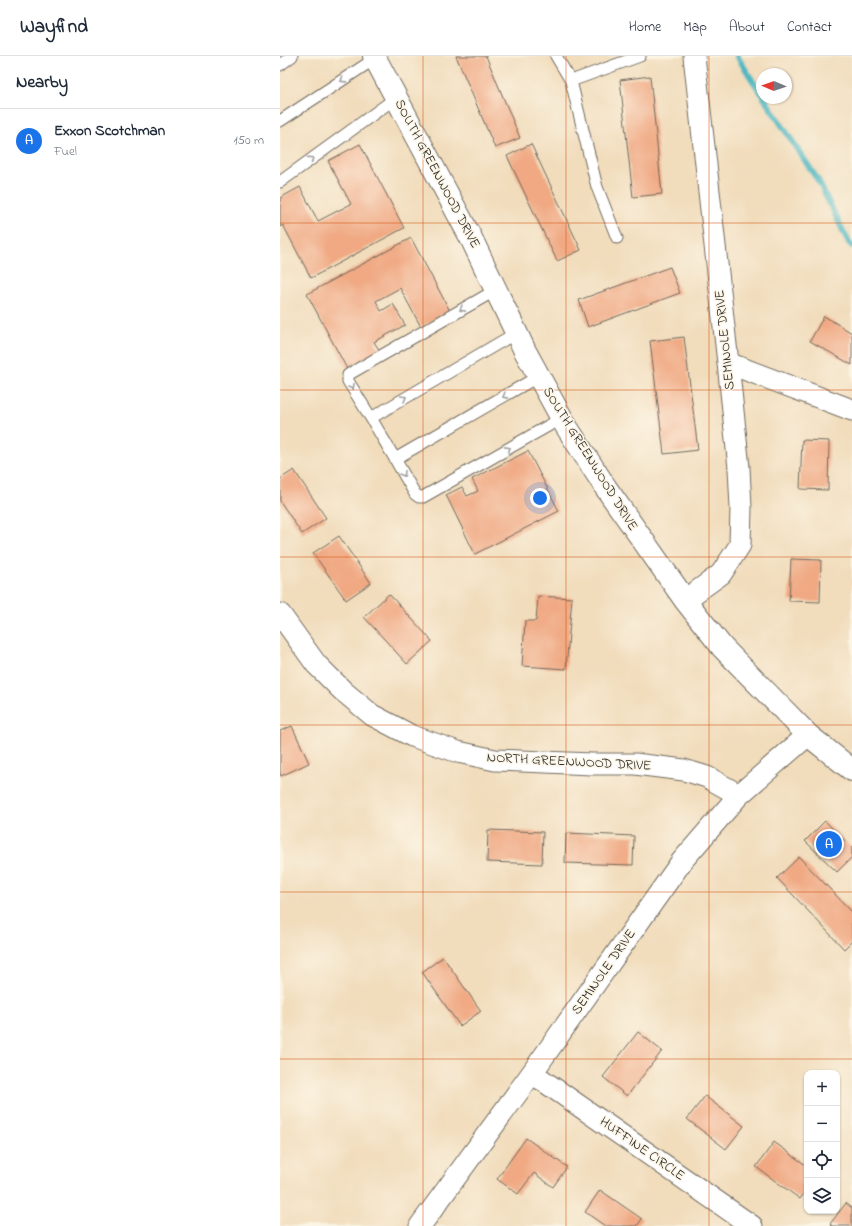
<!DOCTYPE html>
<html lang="en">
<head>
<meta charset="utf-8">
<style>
  body { margin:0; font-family:"Indie Flower",sans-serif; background:#f6f6f7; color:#1f2937 }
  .controls { position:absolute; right:12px; bottom:12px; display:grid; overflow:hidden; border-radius:8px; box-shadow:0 1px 3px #0004 }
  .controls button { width:36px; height:36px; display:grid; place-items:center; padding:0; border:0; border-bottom:1px solid #e0e1e3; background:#fff; color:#1f2937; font:20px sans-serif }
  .compass { position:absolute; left:476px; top:12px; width:36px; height:36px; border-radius:50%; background:#fff; box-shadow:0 1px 3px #0004; rotate:272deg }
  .you { position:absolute; left:260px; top:442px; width:14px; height:14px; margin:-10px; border:3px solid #fff; border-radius:50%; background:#1a73e8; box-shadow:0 0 0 6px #1a73e833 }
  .badge { display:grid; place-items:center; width:26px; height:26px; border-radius:50%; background:#1a73e8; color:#fff; font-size:13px; font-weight:700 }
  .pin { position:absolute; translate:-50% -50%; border:2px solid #fff; box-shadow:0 1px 4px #0006 }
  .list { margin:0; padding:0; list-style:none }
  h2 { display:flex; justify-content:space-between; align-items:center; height:52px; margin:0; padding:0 16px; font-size:17px }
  h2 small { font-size:13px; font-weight:400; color:#747a83 }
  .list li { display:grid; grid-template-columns:26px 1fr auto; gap:12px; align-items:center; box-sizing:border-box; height:64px; padding:0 16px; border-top:1px solid #e0e1e3 }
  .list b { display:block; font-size:15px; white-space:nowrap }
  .list p { margin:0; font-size:13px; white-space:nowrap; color:#747a83 }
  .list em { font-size:13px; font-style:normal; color:#747a83 }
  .icon { flex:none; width:22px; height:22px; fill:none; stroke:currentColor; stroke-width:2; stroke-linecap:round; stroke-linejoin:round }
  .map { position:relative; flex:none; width:572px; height:1170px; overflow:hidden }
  header { display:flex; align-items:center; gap:24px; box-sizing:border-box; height:56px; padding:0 20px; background:#fff; border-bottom:1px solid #e0e1e3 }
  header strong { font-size:19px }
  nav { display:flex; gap:22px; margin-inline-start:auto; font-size:14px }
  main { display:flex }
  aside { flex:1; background:#fff }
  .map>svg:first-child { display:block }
</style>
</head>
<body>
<header>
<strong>Wayfind</strong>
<nav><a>Home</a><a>Map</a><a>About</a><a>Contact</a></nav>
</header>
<main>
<aside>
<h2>Nearby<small></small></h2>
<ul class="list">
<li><span class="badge">A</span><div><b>Exxon Scotchman</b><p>Fuel</p></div><em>150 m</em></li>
</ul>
</aside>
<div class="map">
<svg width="572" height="1170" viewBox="0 0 572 1170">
  <rect width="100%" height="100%" fill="#fcf5e5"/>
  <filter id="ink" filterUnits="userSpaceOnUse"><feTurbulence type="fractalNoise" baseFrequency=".025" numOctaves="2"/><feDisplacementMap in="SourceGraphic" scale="8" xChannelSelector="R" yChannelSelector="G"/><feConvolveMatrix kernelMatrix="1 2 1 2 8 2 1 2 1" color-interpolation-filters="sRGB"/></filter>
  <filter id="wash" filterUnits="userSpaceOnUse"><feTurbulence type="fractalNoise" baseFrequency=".012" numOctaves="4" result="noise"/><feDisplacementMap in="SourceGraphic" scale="16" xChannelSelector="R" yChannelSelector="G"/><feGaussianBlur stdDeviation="0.9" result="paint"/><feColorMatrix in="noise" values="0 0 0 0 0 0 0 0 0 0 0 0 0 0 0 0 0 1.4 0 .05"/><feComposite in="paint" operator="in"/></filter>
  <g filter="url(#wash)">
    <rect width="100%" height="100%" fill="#f1dcbb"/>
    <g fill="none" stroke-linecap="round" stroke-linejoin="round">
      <!-- stream -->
      <path stroke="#47b5c0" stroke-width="6" d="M457 0 482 39
        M484 42 539 126 569 187 572 190"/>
    </g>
    <g id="blocks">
      <!-- building -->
      <path fill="#f0a983" d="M176 0H206L240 82 215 92Z
        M370 20 382 138 353 141 340 24Z
        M80 88 124 172 31 222 3 169 0 171V142L20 131 38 165 71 148 48 105Z
        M251 88 301 194 277 205 227 100Z
        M131 182 170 255 141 271 120 232 96 245 101 255 113 248 125 269 94 286 100 295 67 313 27 238Z
        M390 211 400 237 308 271 299 244Z
        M544 260 572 277V309L530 285Z
        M404 281 418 394 384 398 370 285Z
        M522 384 549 385 548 434 520 433Z
        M248 395 279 455 195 498 166 439 182 431 187 440 198 435 192 423Z
        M14 414 46 462 22 478 0 445V423Z
        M59 480 91 527 66 544 33 497Z
        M511 503 541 504 540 546 509 545Z
        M109 538 152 585 127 608 84 561Z
        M258 540 292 542 286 613 242 610 245 565H256Z
        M12 670 29 707 1 720 0 717V675Z
        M545 765 572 792V801L557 816 525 785Z
        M208 774 263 776 262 808 207 806Z
        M286 777 354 780 353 809 285 807Z
        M519 801 572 856V885L564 893 497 822Z
        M163 901 201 955 180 970 142 916Z
        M358 976 382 995 347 1040 323 1021Z
        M425 1040 464 1070 446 1093 407 1063Z
        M246 1082 287 1111 273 1131 254 1117 238 1138 217 1123Z
        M494 1086 527 1110V1133L520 1143 476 1111Z
        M320 1134 362 1163 357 1170H325L305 1156Z
        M566 1147 572 1152V1170H552L550 1168Z"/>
    </g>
  </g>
  <g filter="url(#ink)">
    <use href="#blocks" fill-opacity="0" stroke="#70695d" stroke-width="1"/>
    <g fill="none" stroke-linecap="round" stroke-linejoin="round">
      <defs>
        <path id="lane" d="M276 0 291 25 360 0
          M0 9 12 0
          M291 25 317 131 337 182
          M0 65 96 2
          M0 126 117 41
          M259 320 115 403 135 438 139 441H143L282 362
          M91 362 236 277
          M115 403 91 362 73 333 68 325V319L71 317 216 234"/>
        <path id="street" d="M448 307 572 354
          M405 544 441 518 460 489 461 452 459 412 448 307 414 0
          M0 558 36 608 63 635 92 659 132 680 178 696 215 704 312 708H355L404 714 427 721 459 739
          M252 1017 472 1170
          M140 1170 252 1017 402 805 459 739 528 679"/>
        <path id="secondary" d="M94 0 192 184 245 295 286 370 326 432 405 544 442 591 528 679 572 714"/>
      </defs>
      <!-- lane casing -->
      <use href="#lane" stroke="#70695d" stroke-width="13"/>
      <!-- street casing -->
      <use href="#street" stroke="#70695d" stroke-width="23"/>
      <!-- secondary casing -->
      <use href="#secondary" stroke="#70695d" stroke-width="24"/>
      <!-- lane -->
      <use href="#lane" stroke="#fff" stroke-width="11"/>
      <!-- street -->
      <use href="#street" stroke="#fff" stroke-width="21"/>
      <!-- secondary -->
      <use href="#secondary" stroke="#fff" stroke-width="22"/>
    </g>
    <!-- one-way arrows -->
    <defs><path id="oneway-chevron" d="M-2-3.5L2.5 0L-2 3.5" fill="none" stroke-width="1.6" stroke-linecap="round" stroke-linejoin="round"/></defs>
    <g stroke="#a0a0a0">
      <use href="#oneway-chevron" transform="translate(63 24) rotate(147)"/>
      <use href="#oneway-chevron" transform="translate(31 103) rotate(-36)"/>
      <use href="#oneway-chevron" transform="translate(182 253) rotate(151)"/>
      <use href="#oneway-chevron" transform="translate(72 331) rotate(61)"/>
      <use href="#oneway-chevron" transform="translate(225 340) rotate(151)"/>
      <use href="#oneway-chevron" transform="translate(124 342) rotate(-30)"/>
      <use href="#oneway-chevron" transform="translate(228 393) rotate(-29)"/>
      <use href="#oneway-chevron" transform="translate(123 418) rotate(60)"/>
    </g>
  </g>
  <!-- grid -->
  <path fill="none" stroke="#d5540f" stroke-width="1" stroke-opacity="0.55" d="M143 0V1170M286 0V1170M429 0V1170M0 167H572M0 334H572M0 501H572M0 669H572M0 836H572M0 1003H572"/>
  <g text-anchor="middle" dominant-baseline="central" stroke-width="3" stroke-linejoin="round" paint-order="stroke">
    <!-- street labels -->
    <g font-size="14" fill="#2b2b2b" stroke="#fcf5e5">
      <text transform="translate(157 118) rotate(62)">SOUTH GREENWOOD DRIVE</text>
      <text transform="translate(445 284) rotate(-96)">SEMINOLE DRIVE</text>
      <text transform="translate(310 403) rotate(58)">SOUTH GREENWOOD DRIVE</text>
      <text transform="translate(289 706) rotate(3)">NORTH GREENWOOD DRIVE</text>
      <text transform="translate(324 916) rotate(-55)">SEMINOLE DRIVE</text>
      <text transform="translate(362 1093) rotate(35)">HUFFINE CIRCLE</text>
    </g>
  </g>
</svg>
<div class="controls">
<button>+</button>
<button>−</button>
<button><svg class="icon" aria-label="locate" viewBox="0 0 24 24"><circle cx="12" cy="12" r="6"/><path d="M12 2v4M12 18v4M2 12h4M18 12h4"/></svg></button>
<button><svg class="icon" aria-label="layers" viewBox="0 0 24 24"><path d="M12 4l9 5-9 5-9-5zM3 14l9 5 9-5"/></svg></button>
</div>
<svg class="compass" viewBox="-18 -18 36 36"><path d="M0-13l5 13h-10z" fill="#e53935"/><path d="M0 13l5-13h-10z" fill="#747a83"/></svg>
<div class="you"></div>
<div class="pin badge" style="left:549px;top:788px">A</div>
</div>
</main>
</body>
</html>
